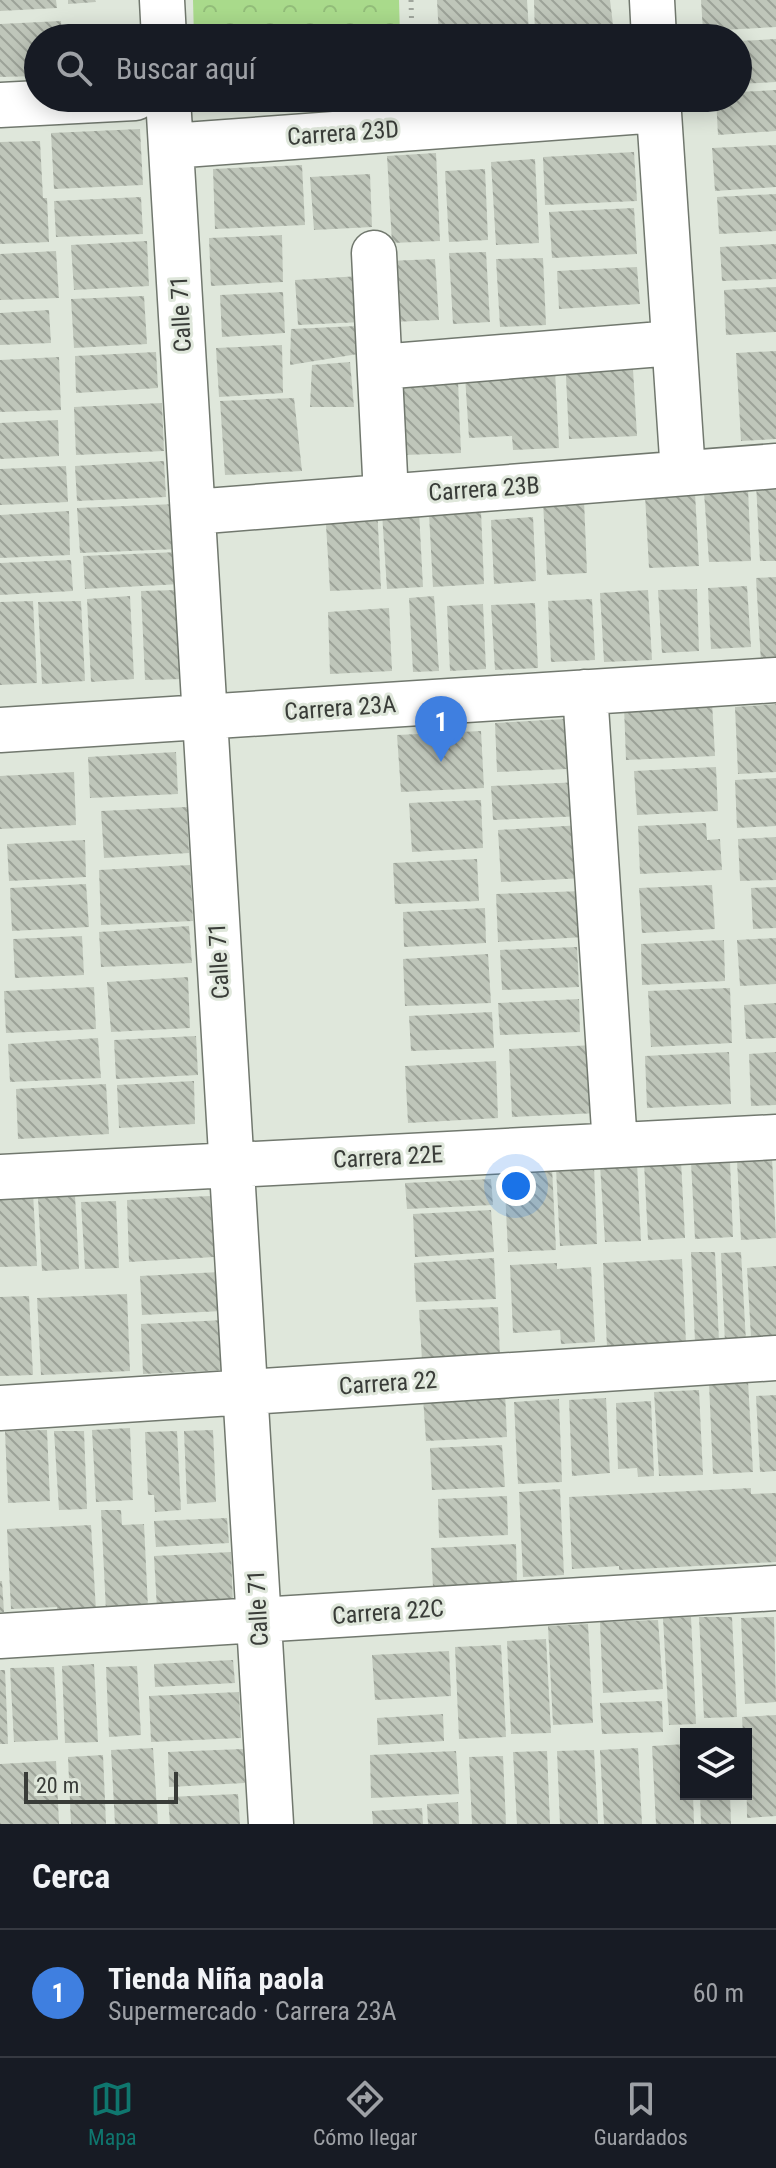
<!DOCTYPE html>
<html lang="es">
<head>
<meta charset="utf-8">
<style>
  body { margin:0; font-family:"Roboto Condensed",sans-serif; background:#20242c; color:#f1f3f6 }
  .controls { position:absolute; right:24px; bottom:24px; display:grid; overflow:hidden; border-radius:0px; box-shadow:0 4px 20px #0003 }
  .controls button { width:72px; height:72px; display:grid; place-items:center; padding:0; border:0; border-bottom:2px solid #363941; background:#171b24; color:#f1f3f6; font:40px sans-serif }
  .scale { position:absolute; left:24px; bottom:20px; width:154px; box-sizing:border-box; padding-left:8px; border:4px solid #393c38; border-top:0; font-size:22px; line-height:28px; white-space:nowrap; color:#393c38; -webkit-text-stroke:6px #dfe7db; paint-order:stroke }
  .you { position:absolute; left:516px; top:1186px; width:28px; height:28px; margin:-20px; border:6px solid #fff; border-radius:50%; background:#1a73e8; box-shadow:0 0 0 12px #1a73e833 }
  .badge { display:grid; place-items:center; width:52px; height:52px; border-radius:50%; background:#0f766e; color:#fff; font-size:26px; font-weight:700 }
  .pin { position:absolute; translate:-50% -66px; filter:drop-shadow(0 2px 4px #0008) }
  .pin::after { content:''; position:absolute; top:42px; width:28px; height:24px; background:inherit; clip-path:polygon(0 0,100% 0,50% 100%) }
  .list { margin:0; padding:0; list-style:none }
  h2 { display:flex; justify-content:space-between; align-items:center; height:104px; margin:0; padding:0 32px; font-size:34px }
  h2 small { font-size:26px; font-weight:400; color:#9ea1a6 }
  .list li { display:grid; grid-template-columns:52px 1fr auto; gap:24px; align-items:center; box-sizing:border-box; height:128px; padding:0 32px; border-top:2px solid #363941 }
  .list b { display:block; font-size:30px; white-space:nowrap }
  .list p { margin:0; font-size:26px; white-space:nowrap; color:#9ea1a6 }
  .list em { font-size:26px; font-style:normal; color:#9ea1a6 }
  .icon { flex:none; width:44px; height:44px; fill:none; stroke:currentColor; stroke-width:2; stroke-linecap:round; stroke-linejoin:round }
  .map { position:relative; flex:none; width:776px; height:1824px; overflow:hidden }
  .search { position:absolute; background:#171b24; box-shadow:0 4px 20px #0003; left:24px; right:24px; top:24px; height:88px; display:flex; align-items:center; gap:20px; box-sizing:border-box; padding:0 28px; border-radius:44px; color:#9ea1a6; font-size:30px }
  .sheet { height:232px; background:#171b24 }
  nav { display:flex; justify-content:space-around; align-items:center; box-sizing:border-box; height:112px; border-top:2px solid #363941; background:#171b24; font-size:22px; color:#9ea1a6 }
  nav a { display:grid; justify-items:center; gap:4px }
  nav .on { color:#0f766e }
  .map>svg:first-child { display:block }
</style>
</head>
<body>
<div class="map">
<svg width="776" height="1824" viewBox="0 0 776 1824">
  <defs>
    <pattern id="forest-crowns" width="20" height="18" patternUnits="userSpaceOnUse" patternTransform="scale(2)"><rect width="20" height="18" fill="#a9da8b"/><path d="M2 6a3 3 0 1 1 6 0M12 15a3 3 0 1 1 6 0" fill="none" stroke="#92bc79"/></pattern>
    <pattern id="building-back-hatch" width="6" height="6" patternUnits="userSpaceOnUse" patternTransform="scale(2)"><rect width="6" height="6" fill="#bfc6ba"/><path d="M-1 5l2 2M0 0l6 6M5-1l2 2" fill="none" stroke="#9ca298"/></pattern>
  </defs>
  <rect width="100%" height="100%" fill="#dfe7db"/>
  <!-- forest -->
  <path fill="url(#forest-crowns)" d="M193 0H399L400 38H194Z
    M196 98H384L196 106Z"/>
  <!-- building -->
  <path fill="url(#building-back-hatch)" d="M0 0H56L57 8 0 11Z
    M68 0H95L96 2 68 4Z
    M437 0H527L529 32 439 37Z
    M534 0H610L614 33 535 36Z
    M701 0H776V27L703 31Z
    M61 21 62 38H38V76L0 77V24Z
    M776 39V82L738 84V41Z
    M776 90V131L718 135 716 98H738V92Z
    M140 129 143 185 54 189 51 133Z
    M40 141 43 198H47L49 242 0 244V142Z
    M776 145V187L715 191 712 148Z
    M634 152 637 201 545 205 543 157Z
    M436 153 440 241 392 243 387 156Z
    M535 159 539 243 496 245 491 162Z
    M302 165 305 225 215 229 213 169Z
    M485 169 488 240 449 242 445 171Z
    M370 174 372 227 314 230 310 177Z
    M776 194V231L719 234 717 197Z
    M141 197 143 234 56 237 54 201Z
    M634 208 637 254 552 258 549 212Z
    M282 235 283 282 211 286 209 238Z
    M147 241 149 286 74 290 71 245Z
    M776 244V279L722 281 720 247Z
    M56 251 59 298 0 300V254Z
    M486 252 490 322 453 324 449 253Z
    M543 258 546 325 500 327 496 259Z
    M435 259 439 320 392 322 389 261Z
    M637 267 640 304 559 309 557 271Z
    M360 276 362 322 298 325 295 280Z
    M776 287V332L726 335 724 290Z
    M283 292 285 333 222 337 220 295Z
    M144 296 147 344 74 348 71 299Z
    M49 310 51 343 0 345V313Z
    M357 326 358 354 290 365 291 329Z
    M282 345 283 393 219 397 216 348Z
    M776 351V439L741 441 736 353Z
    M156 352 158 388 76 393 75 356Z
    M632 353 637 436 569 439 565 356Z
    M59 357 61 410 0 412V360Z
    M350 362 354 407H310L312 365Z
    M555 371 559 448 513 450 512 436 469 438 465 376Z
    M458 381 461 453 404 455 401 383Z
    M294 398 302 471 225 475 220 401Z
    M162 403 164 451 76 455 74 407Z
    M58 420 59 456 0 459V423Z
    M164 461 166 497 77 501 75 466Z
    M66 466 68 502 0 505V469Z
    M776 482V561H760L756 483Z
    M748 489 751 561 709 562 704 492Z
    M695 493 699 566 649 568 645 495Z
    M584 500 587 573 547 575 543 502Z
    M176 504 178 549 80 553 77 508Z
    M377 505 381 589 330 591 325 508Z
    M69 511 70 555 0 558V515Z
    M419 511 423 587 387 589 382 513Z
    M481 511 484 584 433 587 429 514Z
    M533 517 536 581 494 584 491 520Z
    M179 552 181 584 85 589 83 556Z
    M71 560 73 591 0 595V563Z
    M776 577V661L761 662 756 578Z
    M747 586 751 647 711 649 708 588Z
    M697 589 699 651 662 653 658 590Z
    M178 590 183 679 145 680 141 591Z
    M648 590 652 660 604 662 600 593Z
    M130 596 134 679 91 682 87 599Z
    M434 596 439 671 413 672 409 598Z
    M592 599 595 660 551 662 548 601Z
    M33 601 37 683 0 685V602Z
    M81 601 85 681 42 684 38 602Z
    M535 603 538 668 495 670 491 605Z
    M483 604 486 669 450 671 447 606Z
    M389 608 392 671 330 674 328 612Z
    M712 702 715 756 626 760 624 706Z
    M776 704V772L738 774 735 707Z
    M564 719 567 769 497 772 495 723Z
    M481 731 484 788 401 792 397 735Z
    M176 752 178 794 90 798 88 757Z
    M716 767 718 811 637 815 634 771Z
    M74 772 76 825 0 829V776Z
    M776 778V826L737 828 735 780Z
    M582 782 584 816 493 820 491 786Z
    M481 800 483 848 412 852 409 803Z
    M187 807 189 853 104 858 101 811Z
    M706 823 707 840 720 839 722 870 640 874 638 826Z
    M582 825 585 878 501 882 498 830Z
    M776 837V880L740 881 738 839Z
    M85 840 86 877 9 881 7 844Z
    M477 859 479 901 395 904 393 863Z
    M190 865 193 921 101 925 99 870Z
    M86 884 89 927 12 931 10 888Z
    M712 885 715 929 642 933 639 888Z
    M776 887V928L753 929 751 888Z
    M584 891 585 937 498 942 496 894Z
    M485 908 486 943 404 947 403 912Z
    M189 926 192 963 101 967 99 932Z
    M82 936 84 975 15 978 13 939Z
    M776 938V984L740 986 737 940Z
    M724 940 725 981 642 985 641 944Z
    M577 947 579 987 502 990 500 950Z
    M488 954 491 1003 405 1006 403 959Z
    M188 977 190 1028 111 1032 107 982Z
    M94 987 96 1029 6 1033 4 991Z
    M730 988 732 1043 651 1047 648 991Z
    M579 999 580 1032 500 1035 498 1003Z
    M776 1003V1038L746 1039 744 1005Z
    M492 1012 494 1048 411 1051 409 1016Z
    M196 1036 198 1075 116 1079 114 1040Z
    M98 1038 101 1078 10 1082 8 1044Z
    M595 1045 598 1113 512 1117 509 1049Z
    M729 1052 731 1104 647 1108 645 1056Z
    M776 1052V1105L751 1106 749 1054Z
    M496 1061 498 1118 408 1123 405 1066Z
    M194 1081 195 1124 119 1128 117 1085Z
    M106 1084 109 1134 18 1139 16 1089Z
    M772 1158 776 1238 741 1240 737 1160Z
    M681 1161 685 1238 648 1240 644 1162Z
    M730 1161 733 1237 695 1239 691 1162Z
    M637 1163 641 1241 605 1242 600 1165Z
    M594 1166 597 1244 560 1246 556 1168Z
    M552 1167 556 1250 508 1252 504 1169Z
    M491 1179 493 1205 407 1209 405 1183Z
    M33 1193 37 1266 0 1267V1195Z
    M75 1196 79 1269 42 1271 38 1198Z
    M210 1196 214 1257 129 1262 127 1200Z
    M116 1201 119 1268 85 1269 81 1202Z
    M491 1210 494 1252 415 1257 413 1214Z
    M691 1252H715L719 1342H695Z
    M741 1252 746 1342 725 1343 721 1253Z
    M494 1258 496 1299 416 1302 414 1263Z
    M682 1259 686 1343 607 1347 603 1263Z
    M557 1263V1269L591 1267 595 1342 561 1344 560 1330 513 1333 510 1265Z
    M776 1266V1336L751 1337 747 1268Z
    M220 1272 222 1311 142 1315 140 1276Z
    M127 1294 130 1371 41 1375 37 1298Z
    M29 1296 33 1375 0 1376V1297Z
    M498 1307 500 1357 422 1360 419 1310Z
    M225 1320 227 1370 143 1374 141 1324Z
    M748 1381 753 1472 713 1474 709 1383Z
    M699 1390 703 1475 659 1476 654 1392Z
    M505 1392 507 1437 426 1441 423 1397Z
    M776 1395V1471L760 1472 756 1396Z
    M606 1398 610 1473 572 1476 569 1400Z
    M559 1399 562 1482 518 1484 514 1402Z
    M651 1401 654 1476 638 1477 637 1468 618 1469 616 1403Z
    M130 1428 133 1500 96 1502 92 1430Z
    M47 1430 50 1501 8 1503 5 1431Z
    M213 1430 216 1502 187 1504 184 1431Z
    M54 1431H84L87 1509 59 1510Z
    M177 1431 181 1510 155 1512 154 1495H148L145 1432Z
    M502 1445 505 1487 432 1490 430 1448Z
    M751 1488V1494L776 1493V1562L619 1570V1566L572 1569 569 1497Z
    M560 1489 564 1575 523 1577 519 1492Z
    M507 1496 508 1535 439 1538 438 1499Z
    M101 1510H121L122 1525 144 1524 148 1608 106 1611Z
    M227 1518 229 1543 156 1547 154 1521Z
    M91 1525 96 1611 57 1613V1607L11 1609 7 1529Z
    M516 1544 517 1583 433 1587 431 1548Z
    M231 1552 233 1605 157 1609 154 1556Z
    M0 1581H2L4 1612H0Z
    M691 1617 696 1724 669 1725 663 1618Z
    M699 1617H732L737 1717 704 1718Z
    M774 1617 776 1702 745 1704 741 1618Z
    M658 1620 663 1689 603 1693 600 1622Z
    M588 1624 593 1723 553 1725 548 1626Z
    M546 1639 551 1733 511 1734 507 1641Z
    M501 1645 506 1737 459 1739 455 1647Z
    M449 1651 451 1696 375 1700 372 1655Z
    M233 1660 235 1683 155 1687 154 1664Z
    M94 1664 98 1742 65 1743 62 1666Z
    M137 1666 141 1735 109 1737 106 1667Z
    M54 1667 58 1740 14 1742 10 1668Z
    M0 1670H5L8 1744H0Z
    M239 1692 241 1738 151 1742 149 1696Z
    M662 1701 663 1732 602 1734 600 1703Z
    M443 1714 444 1741 378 1745 377 1718Z
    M776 1715V1816L747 1818 746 1734H743L742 1717Z
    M686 1744V1794H693L694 1824H656L652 1746Z
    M153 1748 158 1824H115L111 1750Z
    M638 1748 642 1824H604L600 1750Z
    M243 1749 245 1783 169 1787 168 1752Z
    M594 1750 598 1824H560L557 1751Z
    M456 1751 459 1794 371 1798 370 1755Z
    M547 1751 550 1824H517L513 1752Z
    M103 1755 106 1824H71L68 1757Z
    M503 1756 506 1824H472L469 1757Z
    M56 1761 59 1824H0V1764Z
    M238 1794 240 1824H170L168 1797Z
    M700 1794H730L731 1824H701Z
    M458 1802 459 1824H428L427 1804Z
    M422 1808 423 1824H373L372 1811Z"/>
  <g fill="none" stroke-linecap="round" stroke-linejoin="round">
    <defs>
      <path id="minor" d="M162 0 164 38
        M652 0 654 38
        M168 98 271 1824
        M658 98 683 473
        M0 105 135 98
        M171 146 658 110
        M374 253 386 496
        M380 367 673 343
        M193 512 776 466
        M585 692 615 1145
        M0 730 776 680
        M0 1177 776 1137
        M0 1408 776 1358
        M0 1636 776 1588"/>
    </defs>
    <!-- minor casing -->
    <use href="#minor" stroke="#71786e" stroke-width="47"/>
    <!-- path -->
    <path stroke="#9fa59c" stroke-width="5" stroke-dasharray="2 6" stroke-linecap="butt" d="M411 0 412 38"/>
    <!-- minor -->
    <use href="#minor" stroke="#fff" stroke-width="44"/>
  </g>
  <g text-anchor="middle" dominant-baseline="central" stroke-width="6" stroke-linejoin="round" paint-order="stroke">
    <!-- street labels -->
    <g font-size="24" fill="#393c38" stroke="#dfe7db">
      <text transform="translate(343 133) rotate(-4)">Carrera 23D</text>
      <text transform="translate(181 314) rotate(-93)">Calle 71</text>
      <text transform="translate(484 489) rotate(-4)">Carrera 23B</text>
      <text transform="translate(340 708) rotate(-4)">Carrera 23A</text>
      <text transform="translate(219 961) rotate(-93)">Calle 71</text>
      <text transform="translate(388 1157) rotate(-3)">Carrera 22E</text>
      <text transform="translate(388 1383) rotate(-4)">Carrera 22</text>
      <text transform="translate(258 1608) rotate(-93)">Calle 71</text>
      <text transform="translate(388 1612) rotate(-4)">Carrera 22C</text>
    </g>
  </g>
</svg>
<div class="controls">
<button><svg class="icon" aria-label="layers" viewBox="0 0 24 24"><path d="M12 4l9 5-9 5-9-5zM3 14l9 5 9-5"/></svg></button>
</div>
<div class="scale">20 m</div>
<div class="you"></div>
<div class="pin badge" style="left:441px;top:762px;background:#3f7fe0">1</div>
<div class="search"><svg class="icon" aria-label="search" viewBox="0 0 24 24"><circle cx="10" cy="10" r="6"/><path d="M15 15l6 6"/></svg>Buscar aquí</div>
</div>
<section class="sheet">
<h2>Cerca<small></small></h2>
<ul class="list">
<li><span class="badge" style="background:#3f7fe0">1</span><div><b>Tienda Niña paola</b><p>Supermercado · Carrera 23A</p></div><em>60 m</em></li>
</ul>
</section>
<nav>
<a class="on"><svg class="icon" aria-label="map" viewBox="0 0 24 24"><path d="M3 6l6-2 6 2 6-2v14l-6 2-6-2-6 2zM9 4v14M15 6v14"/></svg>Mapa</a>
<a><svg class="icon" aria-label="directions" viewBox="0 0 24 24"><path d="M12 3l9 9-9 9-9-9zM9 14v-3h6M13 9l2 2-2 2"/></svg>Cómo llegar</a>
<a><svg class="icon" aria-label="saved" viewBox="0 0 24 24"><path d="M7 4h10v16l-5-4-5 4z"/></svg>Guardados</a>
</nav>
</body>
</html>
